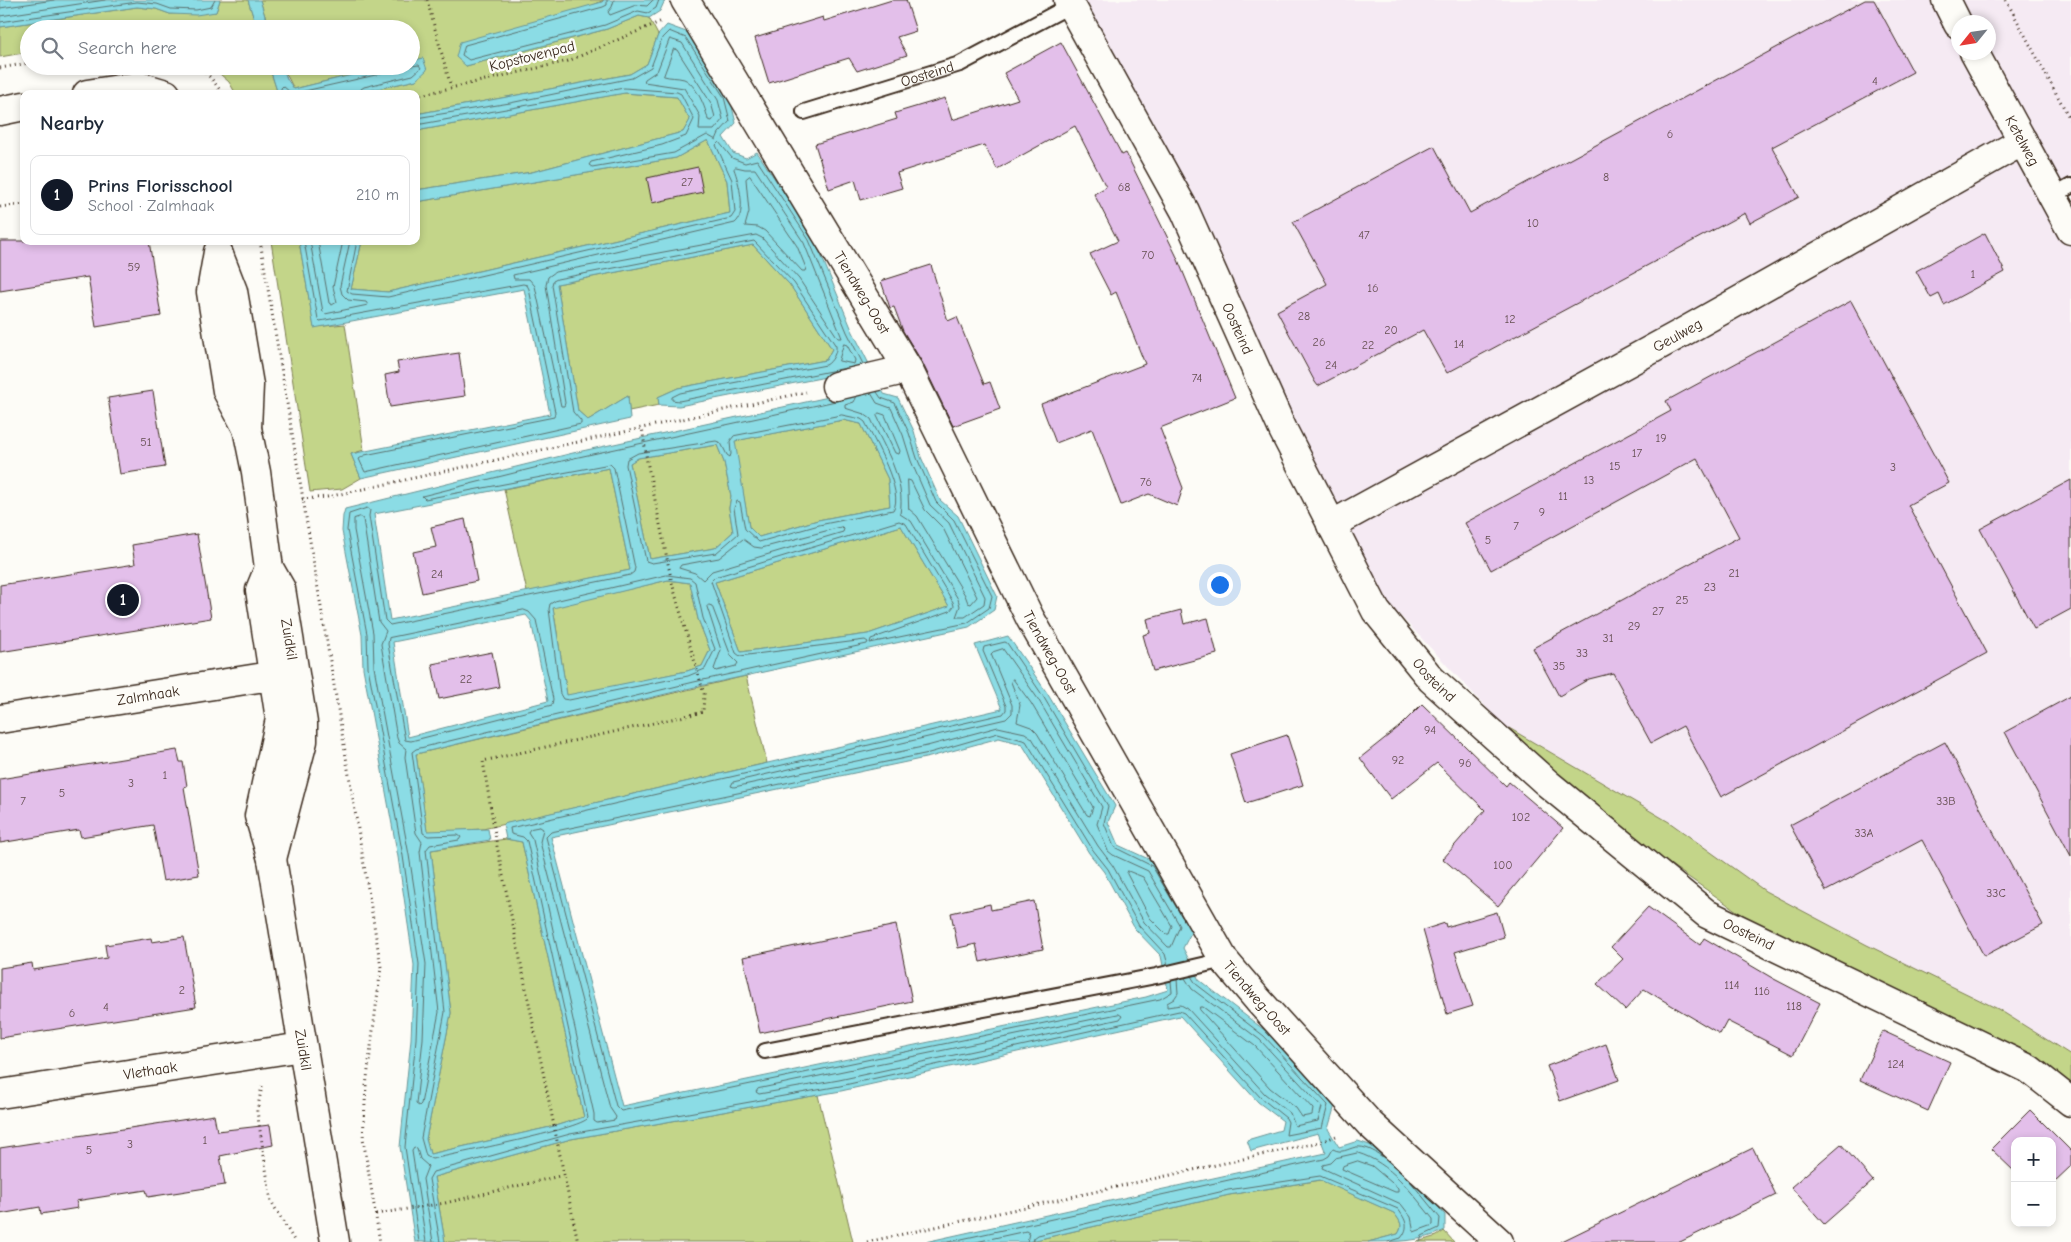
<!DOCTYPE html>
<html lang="en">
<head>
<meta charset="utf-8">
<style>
  body { margin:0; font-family:"Comic Neue",sans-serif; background:#f2f2f3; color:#1f2937 }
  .controls { position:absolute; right:15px; bottom:15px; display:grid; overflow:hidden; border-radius:10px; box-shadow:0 2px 8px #0003 }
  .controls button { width:45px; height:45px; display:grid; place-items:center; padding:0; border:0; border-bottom:1px solid #e0e1e3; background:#fff; color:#1f2937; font:25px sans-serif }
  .compass { position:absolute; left:1951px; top:15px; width:45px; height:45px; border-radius:50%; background:#fff; box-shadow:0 2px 8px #0003; rotate:240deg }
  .you { position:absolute; left:1219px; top:584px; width:18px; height:18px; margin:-12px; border:4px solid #fff; border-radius:50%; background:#1a73e8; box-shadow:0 0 0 8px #1a73e833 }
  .badge { display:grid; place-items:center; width:32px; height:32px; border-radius:50%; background:#111827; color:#fff; font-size:16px; font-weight:700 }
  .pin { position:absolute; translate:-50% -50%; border:2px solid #fff; box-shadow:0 1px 5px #0006 }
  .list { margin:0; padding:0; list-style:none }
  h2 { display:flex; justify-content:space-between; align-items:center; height:65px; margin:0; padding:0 20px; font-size:21px }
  h2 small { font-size:16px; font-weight:400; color:#747a83 }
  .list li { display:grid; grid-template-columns:32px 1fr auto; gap:15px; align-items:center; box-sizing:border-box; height:80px; margin:0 10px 10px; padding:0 10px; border:1px solid #e0e1e3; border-radius:10px }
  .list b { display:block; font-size:19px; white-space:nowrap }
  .list p { margin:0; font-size:16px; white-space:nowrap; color:#747a83 }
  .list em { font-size:16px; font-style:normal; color:#747a83 }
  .icon { flex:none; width:28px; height:28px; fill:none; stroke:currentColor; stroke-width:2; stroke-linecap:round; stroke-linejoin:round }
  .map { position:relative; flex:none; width:2071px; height:1242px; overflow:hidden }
  .search { position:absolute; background:#fff; box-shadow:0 2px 8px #0003; left:20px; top:20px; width:400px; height:55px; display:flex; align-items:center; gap:12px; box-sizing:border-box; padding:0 18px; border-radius:28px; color:#747a83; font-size:19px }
  .panel { position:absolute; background:#fff; box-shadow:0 2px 8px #0003; left:20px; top:90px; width:400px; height:155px; border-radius:10px }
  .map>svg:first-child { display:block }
</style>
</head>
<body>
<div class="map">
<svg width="2071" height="1242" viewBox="0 0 2071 1242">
  <rect width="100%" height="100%" fill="#fdfcf7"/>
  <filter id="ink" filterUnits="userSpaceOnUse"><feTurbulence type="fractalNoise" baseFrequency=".02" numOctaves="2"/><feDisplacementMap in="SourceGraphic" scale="10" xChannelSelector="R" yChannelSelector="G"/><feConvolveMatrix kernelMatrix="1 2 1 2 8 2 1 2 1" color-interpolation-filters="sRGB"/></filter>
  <g filter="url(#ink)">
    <!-- built -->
    <path fill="#f5eaf3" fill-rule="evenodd" d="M1051 0H2071V1088L1502 724 1330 541 1122 121ZM1958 22H1988V52H1958Z"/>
    <!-- green -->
    <path fill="#c3d589" stroke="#7f8054" d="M220 0H248L257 29H29V52L0 57V27L137 7 156 9 170 14 216 12Z
      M260 0H604L466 66 607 29 639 16 649 18 658 35 647 64 630 74 416 114V94H355L416 80 423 59 411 61V29H269Z
      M211 66H269L278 94H236L229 82Z
      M282 66H389L294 89Z
      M624 93 677 97 690 120 683 132 532 172 416 190V131Z
      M708 140 727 181 730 213 388 292 351 289 362 241H416V202L676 158Z
      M271 241H299L314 327 345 324 364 450 351 454 361 478 342 489 310 492Z
      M753 245 790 285 832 349 826 360 678 388 658 397 659 405 629 411 628 396 588 420 578 411 557 284Z
      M843 420 861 424 888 479 890 506 818 520 759 537 749 527 734 441Z
      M717 445 724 462 731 496 729 508 733 532 715 548 650 559 630 463 638 458Z
      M609 468 630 570 527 592 504 489Z
      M901 526 949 606 868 634 741 652 715 582Z
      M668 580 690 583 698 619 710 650 702 666 687 671 567 696 553 607Z
      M746 676 767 763 483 829 427 832 416 754Z
      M1509 728 1669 822 1765 891 1867 945 1998 1009 2071 1055V1092L1989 1039 1930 1005 1820 958 1764 930 1614 825 1559 778Z
      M506 839 522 842 584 1117 555 1126 430 1154 426 1139 451 1013 431 850Z
      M818 1095 853 1242H445L434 1177 571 1139Z
      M1321 1180 1394 1213C1400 1221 1404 1225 1398 1234L1368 1242H1027L1229 1195Z
      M1444 1231 1454 1242H1417L1437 1236Z"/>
    <!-- water -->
    <path fill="#8bdce5" stroke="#6b9595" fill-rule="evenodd" d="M0 0H220L216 12 196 15 170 14 156 9 137 7 0 27Z
      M248 0H260L269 29H257Z
      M604 0H665L660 11 649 18 639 16 607 29 466 66 456 57 460 42 602 2Z
      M667 25 689 33 729 95 736 123 723 137 733 153 746 158 757 152 814 238 852 330 884 394 898 398 914 431 921 457 940 500 958 516 997 596 994 610 969 627 695 687 416 754 427 831 488 829 490 840 431 850 451 1013 426 1139 430 1154 555 1126 584 1117 522 842 506 839 503 824 1002 709 975 645 1008 636 1047 693 1115 806 1108 822 1118 845 1155 862 1194 927 1183 948 1199 980 1267 1032 1335 1105 1328 1129 1339 1147 1358 1141 1381 1149 1413 1177 1445 1215V1230C1423 1242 1394 1242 1368 1242L1398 1234C1404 1225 1400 1221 1394 1213L1320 1180 1229 1195 1027 1242H925L1326 1153 1318 1133 1251 1151 1247 1140 1281 1130 1283 1121 1258 1102 1180 1016 841 1091 571 1139 434 1177 445 1242H415L400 1147 411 1039 414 965 398 857 363 668 362 635 342 531 343 516 345 509 573 453 847 393 846 373 679 406 659 405 658 397 678 388 826 360 832 349 790 285 753 245 557 284 578 411 588 420 628 396 630 419 361 478 351 454 550 414 524 289 314 328 299 241H362L351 289 388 292 730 213 727 181 708 140 676 158 416 202V190L532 172 683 132 690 120 677 97 625 93 416 131V114L630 74 647 64 658 35ZM843 420 861 424 888 479 890 506 818 520 759 537 749 527 735 441ZM717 445 724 462 731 496 729 508 733 532 715 548 650 559 630 463 638 458ZM609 468 630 570 390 620 374 514ZM901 526 949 606 868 634 741 652 715 582ZM668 580 690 583 698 619 710 650 702 666 687 671 567 695 553 608ZM526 615 531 621 548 701 408 737 393 642ZM999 738 1022 744 1089 853 1104 872 1135 929 1161 956 1168 990 1146 997 622 1106 551 837 930 757Z
      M423 58 427 70 416 80 355 94H278L269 66H282L287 79 294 89 389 66H411V61Z"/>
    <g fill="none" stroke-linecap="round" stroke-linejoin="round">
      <!-- shore -->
      <path stroke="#5b716e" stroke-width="1" d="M607 0V5L603 7 465 45 462 55 469 60 605 25 638 11 648 13 656 8 659 0
        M614 0 612 7 608 12 610 15 636 5 647 6 653 0
        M0 8 54 0
        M0 16 105 0
        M0 22 137 2 157 4 171 9 196 10 211 7 215 0
        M670 39 682 43 718 100 723 119 714 130H699L700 116 684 88 644 82 645 79 657 71Z
        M674 49 677 50 711 103 715 117 712 121 708 120C706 108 696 84 684 79 677 77 670 78 664 76Z
        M282 94 281 88 283 86 291 93H296L380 74 384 71 385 66
        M360 94 361 89 364 87 413 75 421 68 419 65 411 66
        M416 118 510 103 632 78 651 67 662 38 669 31 686 38 724 97 730 121 719 133 716 140 707 135 674 153 592 167 589 165 591 162 662 145 686 136 694 119 681 94 677 92 624 88 416 125
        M736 167 745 169H755L804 243 842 338H838L799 279 762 238 756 235 555 272 548 277 546 285 565 403 564 406H561L535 286 529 279H514L513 275 735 223C747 214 739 182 734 169Z
        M750 176 797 246 806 268 805 271H802L765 231 758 227 745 226 749 212 746 179Z
        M304 241 318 319 320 321 523 284 527 285 529 289 555 412 554 417 365 455 359 459 365 472 581 424V421L573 412 552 285 553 281 557 279 754 241 794 283 836 346C837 352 832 362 826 365L680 393 672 397V400L679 401 846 368
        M310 241 323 312 325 314 368 305 366 302 348 300 342 294 340 286 350 241
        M318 241 329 303 332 305 337 302 333 287 343 241
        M357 241 347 291 352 294 388 297 731 218 735 212 732 180 716 145 719 142 732 158 745 163 757 160 809 240 847 332 863 364
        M844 344 847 345 855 360 854 364 839 361Z
        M877 392 881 398 895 403 909 433 917 458 936 502 954 520 992 596 989 608 967 623 870 643 871 639 950 611 954 606 953 602 906 524 899 521 715 577 711 581 736 653 740 656 865 640 868 642 867 644 694 682 416 749 412 752 423 833 428 836 458 835 461 837 459 840 430 845 426 850 445 1012 421 1138 426 1156 432 1159C454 1154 581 1129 588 1118L527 841 523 837 511 834 510 828 1003 714 1006 710V706L983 651 984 647 1005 642 1007 643 1043 696 1108 806 1104 823 1114 847 1152 866 1182 917
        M857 396 854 402 845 405V408L864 414 871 419C885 449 906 480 900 514L911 521 958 599 960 606 956 617H965L984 604 985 597 949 523 930 505 911 461 903 435 891 408 877 403 871 393
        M879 413 885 415 900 451 899 454 895 453 877 416Z
        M842 415 861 419 865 422C874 440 905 493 893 510L819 525 759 542 745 529 740 502 737 501 734 508 738 534 716 553 652 563 646 561 626 465 627 459 638 453 716 441 721 443 727 455 730 457 731 454 730 441 734 436Z
        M908 480 911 481 925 510 943 528 977 597 971 604 968 603 965 595 917 516 909 509Z
        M360 517 363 519 379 622 386 631 381 644 397 738 399 743 406 749 405 757 416 833 422 842 420 852 439 1012 421 1104 419 1106 416 1104 423 1039 426 964 409 855 374 667 373 633 354 530V519Z
        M842 527 844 529 843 532 712 571 703 580 695 573 679 568 681 565 719 558 743 539 754 547 761 548Z
        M667 575 690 578 695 582 703 618 715 649 705 669 688 676 569 700 563 699 560 694 549 609 550 604 555 601Z
        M709 605 712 606 731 656 738 663 736 666 716 671 714 669 721 650 707 607Z
        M524 610 529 612 536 620 553 699 552 705 411 741 405 740 388 644 389 638Z
        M1003 649 1038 699 1102 807 1097 824 1108 851 1113 855 1148 871 1180 926 1171 947H1168L1144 922 1113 866 1098 846 1032 738 1025 733 998 727 927 746 734 787 731 786 733 782 1006 719 1012 713V705L991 654 993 652Z
        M1013 679 1031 703 1093 807 1090 816 1087 815 1037 733 1031 727 1017 722 1020 705 1011 682Z
        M540 827 543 829 540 842 610 1108 616 1117 615 1120 597 1123 594 1121V1114L533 840 528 832 530 829Z
        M1128 871 1143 877 1172 926 1169 934H1166L1150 918 1127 874Z
        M1168 965 1165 954 1139 926 1108 869 1093 850 1026 741 998 733 929 753 551 832 546 837 616 1106 621 1111 1160 999 1172 992 1171 981
        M1177 979 1178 993 1174 999 1167 1003V1007L1181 1005 1188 1009 1265 1094 1290 1113 1295 1126 1318 1121 1322 1107 1260 1040 1192 989 1185 978
        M1200 1007H1203L1255 1046 1313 1109 1312 1115 1302 1117 1296 1108 1270 1088 1200 1010Z
        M1119 1014 1122 1016 1120 1019 839 1080 759 1094 756 1092 758 1089Z
        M1358 1153C1391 1163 1412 1193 1433 1219V1225L1414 1232 1411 1217 1401 1204 1322 1168 1323 1165 1331 1163 1336 1158Z
        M1358 1161 1372 1166 1398 1188V1192H1395L1342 1169 1343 1166Z
        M1410 1181 1440 1218 1439 1228 1422 1236 1420 1242
        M419 1242 405 1147 416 1039 419 964 403 856 368 667 367 634 347 530 349 514 367 508 370 510 369 516 385 620 390 625 630 575 634 572 635 568 614 468 610 464 425 499 422 496 574 458 836 401
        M426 1242 412 1151 414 1148 417 1149 420 1159 428 1166 423 1179 433 1242
        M440 1242 429 1179 433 1172 570 1134 840 1086 1179 1011 1184 1013 1261 1098 1286 1118 1288 1122 1286 1135 1322 1128 1328 1105 1264 1036 1196 984 1191 976
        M948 1242 1324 1159 1329 1156 1333 1149C1342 1154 1347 1149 1356 1147 1373 1145 1392 1165 1404 1175
        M976 1242 1026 1231 1029 1233 1027 1242
        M1033 1242 1034 1238 1038 1235 1228 1190 1320 1176 1398 1209C1406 1220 1410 1227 1401 1238L1388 1242"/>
    </g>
    <!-- building -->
    <path fill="#e3bfea" stroke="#3b2a1e" d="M892 0H906L916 31 897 37 907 55 857 71 849 58 769 83 755 38 823 17 824 21Z
      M1865 0H1874L1913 72 1772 147 1799 197 1750 223 1745 213 1447 373 1423 330 1318 386 1315 382 1277 311 1327 284 1293 222 1434 146 1470 213Z
      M1061 42 1122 155 1126 153 1176 255 1235 398 1160 428 1183 488 1177 506 1149 494 1121 505 1092 429 1056 443 1041 404 1145 364 1116 292 1111 295 1090 254 1118 241 1094 194 1106 187 1075 126 997 169 984 145 897 173 902 188 861 200 855 180 829 189 815 144 897 119 895 113 945 98 952 120 1018 99 1004 73Z
      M698 167 703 192 652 203 647 178Z
      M1985 233 2005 272 1944 305 1939 294 1931 298 1916 271Z
      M0 241H149L161 316 96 327 88 277 0 291Z
      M931 265 948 321 957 317 984 384 990 382 1000 409 953 426 922 362 903 331 894 307 890 308 881 281Z
      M1851 301 1949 483 1908 505 1987 653 1721 797 1683 726 1651 743 1613 673 1589 679 1559 696 1533 648 1739 537 1697 458 1491 570 1465 523 1671 411 1666 401Z
      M459 353 465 396 390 407 385 375 399 372 397 362Z
      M153 391 165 467 120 474 108 398Z
      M2071 480V609L2034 629 1980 529Z
      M465 519 477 581 422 593 413 552 436 547 431 527Z
      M197 534 211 618 0 652V585L135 564 132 545Z
      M1181 610 1184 624 1208 618 1217 654 1153 671 1143 635 1150 633 1147 619Z
      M492 652 499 687 439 699 432 664Z
      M2071 696V856L2005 732Z
      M1422 704 1506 786 1509 782 1563 828 1498 906 1443 859 1485 810 1437 763 1391 799 1360 758 1399 727Z
      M1287 735 1303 785 1246 803 1230 754Z
      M1945 742 2043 925 1984 956 1922 840 1826 891 1790 825Z
      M177 750 180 762H183L187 786 184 787 199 875 163 881 153 825 81 837 79 830 0 843V779Z
      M1034 901 1043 949 980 962 976 944 958 948 951 913 990 904 991 910Z
      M1648 907 1700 945 1704 938 1774 979 1820 1003 1793 1055 1727 1021 1720 1034 1644 989 1625 1010 1597 984 1623 959 1611 947Z
      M1497 912 1504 937 1455 952 1473 1006 1447 1014 1423 930 1445 923 1446 927Z
      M896 925 912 1001 760 1033 743 957Z
      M184 937 196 1007 0 1038V968L32 963 33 970 107 958 105 945 151 938 152 942Z
      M1883 1031 1950 1062 1928 1111 1860 1080Z
      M1606 1044 1619 1080 1560 1101 1547 1066Z
      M2030 1110 2071 1151V1166L2052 1184V1141H2015V1172L1991 1149Z
      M214 1115 217 1131 270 1125 273 1145 220 1156 225 1185 148 1197 146 1190 76 1201 78 1208 41 1214 40 1207 0 1214V1148Z
      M1841 1144 1873 1181 1824 1224 1791 1187Z
      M1753 1148 1776 1195 1680 1242H1560Z"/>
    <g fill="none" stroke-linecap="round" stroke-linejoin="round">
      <defs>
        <g id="service">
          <path id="s1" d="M804 112 960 64 1071 5"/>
          <path d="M2053 196 2071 186"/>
          <path d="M765 1051 1156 976 1224 960"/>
        </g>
        <g id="minor">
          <path id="s2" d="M685 0 908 369 1030 618 1224 960 1258 1000 1370 1124 1499 1242"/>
          <path id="s3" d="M1068 0 1185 211 1283 430 1376 611 1431 679 1547 783 1707 914 2029 1069 2071 1102"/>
          <path d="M836 386 908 369"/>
          <path id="s4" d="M1331 525 1678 335 2023 141"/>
          <path id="s5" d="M0 719 258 678H295"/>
          <path id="s6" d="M0 1094 302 1047"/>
        </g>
        <g id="tertiary">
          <path d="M1946 0 1958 24"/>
          <path id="s7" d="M1974 52 2071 230"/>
          <path d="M87 94 139 86 166 94"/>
          <path d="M0 111 24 106"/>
          <path d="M218 252 211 292 227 391 247 428"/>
          <path id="s8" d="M219 255 233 291 249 385 247 428 256 472 269 568 281 589 303 723V741L272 859"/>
          <path id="s9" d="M269 568 260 590 280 719 259 816 272 859 335 1242"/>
        </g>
      </defs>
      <!-- service casing -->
      <use href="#service" stroke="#3b2a1e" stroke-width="18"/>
      <!-- minor casing -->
      <use href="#minor" stroke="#3b2a1e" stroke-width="31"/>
      <!-- tertiary casing -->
      <use href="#tertiary" stroke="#3b2a1e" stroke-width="31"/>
      <!-- path -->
      <path stroke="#3b2a1e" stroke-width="3" stroke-dasharray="1 4" stroke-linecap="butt" d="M427 0 451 87
        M2006 0 2071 121
        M198 66 211 78 223 94
        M0 68 29 63
        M416 96 568 61 662 21
        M0 207 24 204
        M260 241 381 967 366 1086 363 1138 380 1242
        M302 499 327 497 806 392
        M262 1086 257 1111 271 1201 295 1242
        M564 1175 497 846 483 761 703 712 704 694 672 583 647 461 642 427
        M376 1214 445 1203 564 1175 578 1242
        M867 1242 1320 1142 1339 1135"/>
      <!-- service -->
      <use href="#service" stroke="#fdfcf7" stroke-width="14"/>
      <!-- minor -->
      <use href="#minor" stroke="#fdfcf7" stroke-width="28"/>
      <!-- tertiary -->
      <use href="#tertiary" stroke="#fdfcf7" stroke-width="28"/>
    </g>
  </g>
  <g text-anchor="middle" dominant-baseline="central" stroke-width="5" stroke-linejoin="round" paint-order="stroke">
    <!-- number labels -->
    <g font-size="12" fill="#654f51">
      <text x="1875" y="81">4</text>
      <text x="1670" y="134">6</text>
      <text x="1606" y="177">8</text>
      <text x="687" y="182">27</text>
      <text x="1124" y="187">68</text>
      <text x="1533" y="223">10</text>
      <text x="1364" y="235">47</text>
      <text x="1148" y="255">70</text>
      <text x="134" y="267">59</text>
      <text x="1973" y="274">1</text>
      <text x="1373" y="288">16</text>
      <text x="1304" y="316">28</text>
      <text x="1510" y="319">12</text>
      <text x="1391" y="330">20</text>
      <text x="1319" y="342">26</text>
      <text x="1459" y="344">14</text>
      <text x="1368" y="345">22</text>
      <text x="1331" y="365">24</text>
      <text x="1197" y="378">74</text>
      <text x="1661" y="438">19</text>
      <text x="146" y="442">51</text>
      <text x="1637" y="453">17</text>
      <text x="1615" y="466">15</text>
      <text x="1893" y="467">3</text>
      <text x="1589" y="480">13</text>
      <text x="1146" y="482">76</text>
      <text x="1563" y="496">11</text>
      <text x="1542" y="512">9</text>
      <text x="1516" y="526">7</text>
      <text x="1488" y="540">5</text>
      <text x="1734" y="573">21</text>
      <text x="437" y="574">24</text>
      <text x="1710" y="587">23</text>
      <text x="1682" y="600">25</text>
      <text x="1658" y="611">27</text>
      <text x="1634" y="626">29</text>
      <text x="1608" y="638">31</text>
      <text x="1582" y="653">33</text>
      <text x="1559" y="666">35</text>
      <text x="466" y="679">22</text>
      <text x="1430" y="730">94</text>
      <text x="1398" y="760">92</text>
      <text x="1465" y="763">96</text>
      <text x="165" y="775">1</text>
      <text x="131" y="783">3</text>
      <text x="62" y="793">5</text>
      <text x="23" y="801">7</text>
      <text x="1946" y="801">33B</text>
      <text x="1521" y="817">102</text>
      <text x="1864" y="833">33A</text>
      <text x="1503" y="865">100</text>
      <text x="1996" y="893">33C</text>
      <text x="1732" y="985">114</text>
      <text x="182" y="990">2</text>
      <text x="1762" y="991">116</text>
      <text x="1794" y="1006">118</text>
      <text x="106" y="1007">4</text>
      <text x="72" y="1013">6</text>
      <text x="1896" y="1064">124</text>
      <text x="205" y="1140">1</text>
      <text x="130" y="1144">3</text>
      <text x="89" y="1150">5</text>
    </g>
    <!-- street labels -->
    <g font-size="15" fill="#3b2a1e" stroke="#fdfcf7">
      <text transform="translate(532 56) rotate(-14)">Kopstovenpad</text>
      <text stroke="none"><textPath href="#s1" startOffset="129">Oosteind</textPath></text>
      <text stroke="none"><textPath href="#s7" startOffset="101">Ketelweg</textPath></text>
      <text stroke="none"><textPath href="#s2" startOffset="342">Tiendweg-Oost</textPath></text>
      <text stroke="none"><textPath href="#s3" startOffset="370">Oosteind</textPath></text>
      <text stroke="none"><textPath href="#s4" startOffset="395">Geulweg</textPath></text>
      <text stroke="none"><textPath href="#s8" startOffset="394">Zuidkil</textPath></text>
      <text stroke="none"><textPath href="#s2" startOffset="748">Tiendweg-Oost</textPath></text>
      <text stroke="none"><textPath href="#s3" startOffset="775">Oosteind</textPath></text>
      <text stroke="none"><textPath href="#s5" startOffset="150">Zalmhaak</textPath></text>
      <text stroke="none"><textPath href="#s3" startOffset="1181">Oosteind</textPath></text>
      <text stroke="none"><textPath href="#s2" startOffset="1152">Tiendweg-Oost</textPath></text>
      <text stroke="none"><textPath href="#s9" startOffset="492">Zuidkil</textPath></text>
      <text stroke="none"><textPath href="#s6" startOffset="152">Vlethaak</textPath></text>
    </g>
  </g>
</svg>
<div class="controls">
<button>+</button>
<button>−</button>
</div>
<svg class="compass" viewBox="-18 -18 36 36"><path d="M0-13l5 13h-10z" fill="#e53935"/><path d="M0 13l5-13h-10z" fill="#747a83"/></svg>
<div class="you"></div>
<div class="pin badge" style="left:123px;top:600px">1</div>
<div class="search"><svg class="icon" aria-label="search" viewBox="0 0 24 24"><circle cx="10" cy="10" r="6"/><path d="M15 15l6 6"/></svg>Search here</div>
<section class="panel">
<h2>Nearby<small></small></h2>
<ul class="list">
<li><span class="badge">1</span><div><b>Prins Florisschool</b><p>School · Zalmhaak</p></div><em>210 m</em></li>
</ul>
</section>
</div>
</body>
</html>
